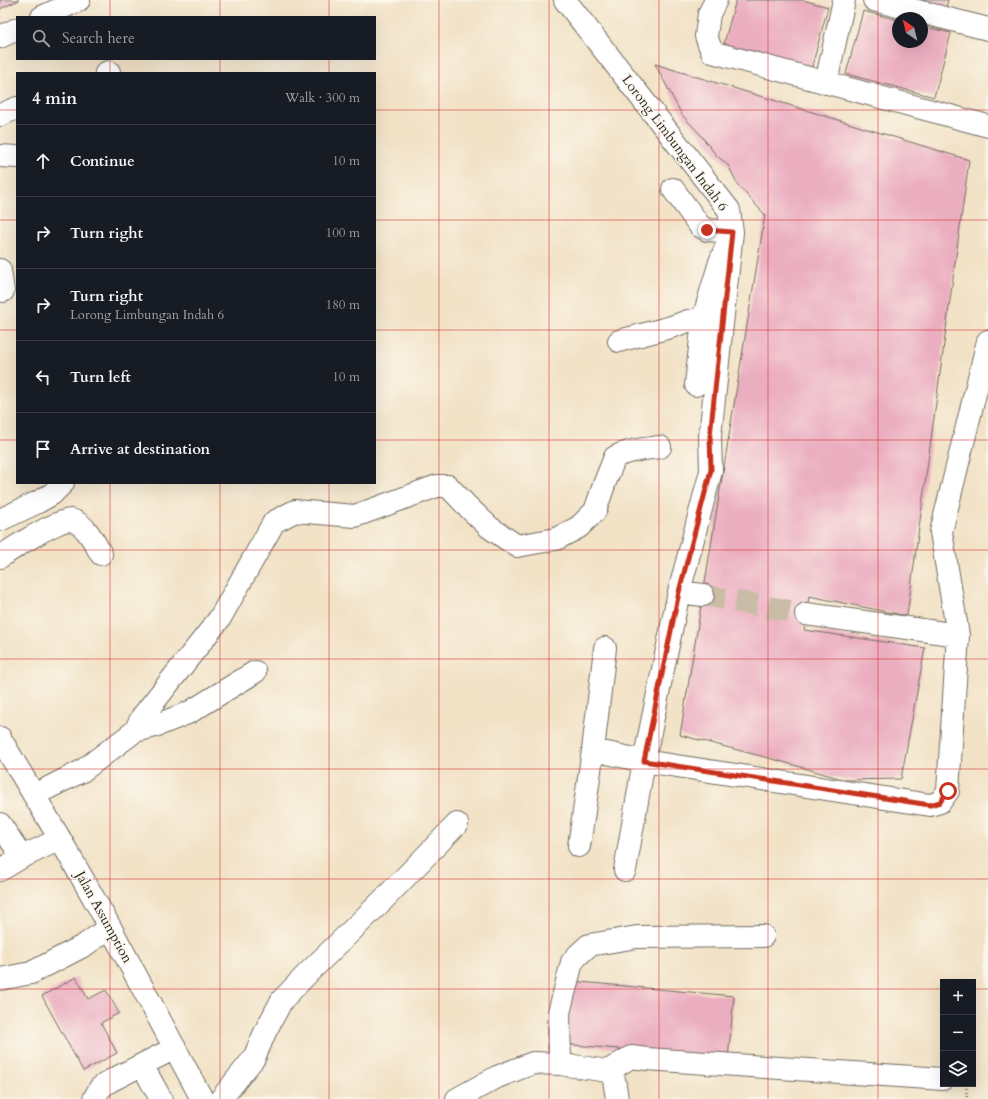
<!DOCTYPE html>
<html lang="en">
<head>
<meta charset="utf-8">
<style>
  body { margin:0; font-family:Cardo,serif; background:#20242c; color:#f1f3f6 }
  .controls { position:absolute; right:12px; bottom:12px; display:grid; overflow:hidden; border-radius:0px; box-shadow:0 4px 16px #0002 }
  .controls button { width:36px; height:36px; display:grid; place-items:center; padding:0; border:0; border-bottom:1px solid #363941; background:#171b24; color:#f1f3f6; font:20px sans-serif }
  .compass { position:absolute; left:892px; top:12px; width:36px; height:36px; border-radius:50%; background:#171b24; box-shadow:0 4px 16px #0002; rotate:325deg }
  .stop { position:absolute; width:12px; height:12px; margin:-9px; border:3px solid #c8321e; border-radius:50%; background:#fff }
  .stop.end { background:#c8321e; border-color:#fff; box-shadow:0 1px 4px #0008 }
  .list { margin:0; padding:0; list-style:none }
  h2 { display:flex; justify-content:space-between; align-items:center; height:52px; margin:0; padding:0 16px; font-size:17px }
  h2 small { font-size:13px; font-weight:400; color:#9ea1a6 }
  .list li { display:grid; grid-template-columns:26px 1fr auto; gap:12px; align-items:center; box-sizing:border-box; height:72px; padding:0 16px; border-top:1px solid #363941 }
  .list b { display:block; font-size:15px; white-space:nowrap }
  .list p { margin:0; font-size:13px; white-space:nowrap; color:#9ea1a6 }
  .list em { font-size:13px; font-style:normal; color:#9ea1a6 }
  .icon { flex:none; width:22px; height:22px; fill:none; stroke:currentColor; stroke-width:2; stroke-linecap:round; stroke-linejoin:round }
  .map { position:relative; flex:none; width:988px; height:1099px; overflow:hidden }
  .search { position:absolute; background:#171b24; box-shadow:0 4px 16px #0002; left:16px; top:16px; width:360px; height:44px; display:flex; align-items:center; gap:10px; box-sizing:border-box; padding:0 14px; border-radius:0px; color:#9ea1a6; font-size:15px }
  .panel { position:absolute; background:#171b24; box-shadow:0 4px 16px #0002; left:16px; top:72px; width:360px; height:412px; border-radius:0px }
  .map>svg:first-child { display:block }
</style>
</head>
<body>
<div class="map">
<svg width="988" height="1099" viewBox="0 0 988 1099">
  <rect width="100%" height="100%" fill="#fbf7ec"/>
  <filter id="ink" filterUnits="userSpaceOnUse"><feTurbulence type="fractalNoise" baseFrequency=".025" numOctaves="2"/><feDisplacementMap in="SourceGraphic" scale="8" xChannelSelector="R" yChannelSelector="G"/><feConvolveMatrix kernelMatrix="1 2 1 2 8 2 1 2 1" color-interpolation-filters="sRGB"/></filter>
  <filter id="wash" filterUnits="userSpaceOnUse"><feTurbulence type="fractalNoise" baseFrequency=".012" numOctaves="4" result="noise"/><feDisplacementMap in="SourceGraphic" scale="16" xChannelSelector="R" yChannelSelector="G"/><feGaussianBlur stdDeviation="0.9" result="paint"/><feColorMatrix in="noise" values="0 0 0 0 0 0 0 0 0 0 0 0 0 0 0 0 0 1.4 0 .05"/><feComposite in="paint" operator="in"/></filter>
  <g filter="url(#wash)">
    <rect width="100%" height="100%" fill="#f2e2c6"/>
    <g id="blocks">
      <!-- building -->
      <path fill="#ebadc0" d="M0 0H19L0 9Z
        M736 0H803L828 7 811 70 723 47Z
        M921 0H948L946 7Z
        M863 11 898 20V42H922V26L951 33 934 97 846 74Z
        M655 64 969 160 907 616 809 596 804 630 925 648 901 779 845 780 780 761 680 735 765 215 738 185 728 165 716 155 699 133 682 115Z
        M76 977 88 999 106 990 119 1013 101 1023 117 1053 83 1071 42 996Z
        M569 981 734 996 728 1059 563 1044Z"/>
    </g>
  </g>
  <g filter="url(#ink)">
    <use href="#blocks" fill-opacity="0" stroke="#716b61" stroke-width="1"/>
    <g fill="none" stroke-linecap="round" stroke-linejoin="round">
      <!-- minor-tunnel -->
      <path stroke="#cabda7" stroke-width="22" stroke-dasharray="22 11" stroke-linecap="butt" d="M703 595 806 614"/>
      <defs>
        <path id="minor" d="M565 0 729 210 732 232 710 436 711 471 679 592 644 761 625 870
          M716 0 709 14 706 36 712 52 988 126
          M874 0 988 29
          M42 17 79 0
          M0 37 17 29
          M106 73 109 72
          M826 83 844 0
          M0 115 17 108
          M0 156 17 157
          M673 189 700 226 707 230 732 232 720 262 703 319 696 385
          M0 270 3 291
          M619 341 671 327 688 321 703 319
          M0 520 38 502 52 494 63 483
          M0 557C12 549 59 518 71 520 86 524 94 542 101 554
          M679 592 703 595
          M806 614 958 635
          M135 731 155 726 190 712 255 672
          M0 738 60 839 110 927 202 1099
          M593 750 644 761 930 805 940 802 948 791 958 635 941 532 988 341
          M34 795 82 771 135 731 142 717 220 618 274 522 295 511 355 516 437 486H448L467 506 489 527 517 546 556 539 579 527 595 511 605 482 615 457C629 450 645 449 660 447
          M0 824 22 857
          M579 846 593 750 605 648
          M0 870 22 857 60 839
          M0 979 31 973 85 945 110 927
          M560 1064 559 1013 572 962 578 955 589 945 637 937 763 936
          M142 1065 161 1099
          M608 1071 631 1057 647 1059 943 1079
          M94 1099 100 1088 110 1081 175 1048
          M221 1099 254 1058 266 1030 282 1000 308 973 384 899 457 824
          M457 1099 497 1077 533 1063 560 1064 608 1071 614 1079 617 1099"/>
      </defs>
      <!-- minor casing -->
      <use href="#minor" stroke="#716b61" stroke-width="24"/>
      <!-- path -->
      <path stroke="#716b61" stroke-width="2.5" stroke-dasharray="1 3" stroke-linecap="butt" d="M966 1084 967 1099"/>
      <!-- minor -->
      <use href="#minor" stroke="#fff" stroke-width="22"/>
    </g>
  </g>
  <g fill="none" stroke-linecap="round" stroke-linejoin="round" filter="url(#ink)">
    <!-- route -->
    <path stroke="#c8321e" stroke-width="5" d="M707 230 732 232 710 436 711 470 679 592 644 761 930 805 940 802 948 791"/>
  </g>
  <!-- grid -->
  <path fill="none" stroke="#d62828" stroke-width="1" stroke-opacity="0.55" d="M110 0V17M220 0V17M329 0V17M439 0V1099M549 0V1099M659 0V1099M768 0V1099M878 0V1099M110 59V73M220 59V73M329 59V73M0 110H17M375 110H988M0 220H17M375 220H988M0 330H17M375 330H988M0 440H17M375 440H988M110 483V1099M220 483V1099M329 483V1099M0 550H988M0 659H988M0 769H988M0 879H988M0 989H943M973 989H988"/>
  <g text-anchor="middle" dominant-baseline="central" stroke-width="3" stroke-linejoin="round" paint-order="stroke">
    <!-- street labels -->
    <g font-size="14" fill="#2b2b2b" stroke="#fbf7ec">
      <text transform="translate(675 143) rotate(53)">Lorong Limbungan Indah 6</text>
      <text transform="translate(104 917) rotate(61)">Jalan Assumption</text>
    </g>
  </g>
</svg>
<div class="controls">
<button>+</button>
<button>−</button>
<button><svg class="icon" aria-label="layers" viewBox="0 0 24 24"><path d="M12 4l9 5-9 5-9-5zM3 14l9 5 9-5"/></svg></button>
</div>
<svg class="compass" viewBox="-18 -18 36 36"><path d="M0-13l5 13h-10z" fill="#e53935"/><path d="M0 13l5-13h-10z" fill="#9ea1a6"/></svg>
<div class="stop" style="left:948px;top:791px"></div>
<div class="stop end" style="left:707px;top:230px"></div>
<div class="search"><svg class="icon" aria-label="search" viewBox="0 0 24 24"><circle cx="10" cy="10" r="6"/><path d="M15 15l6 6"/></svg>Search here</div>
<section class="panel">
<h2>4 min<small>Walk · 300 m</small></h2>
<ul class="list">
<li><svg class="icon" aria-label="ahead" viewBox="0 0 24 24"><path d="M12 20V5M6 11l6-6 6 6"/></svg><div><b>Continue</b></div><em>10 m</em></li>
<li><svg class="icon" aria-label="right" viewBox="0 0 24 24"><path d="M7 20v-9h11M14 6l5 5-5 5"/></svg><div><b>Turn right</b></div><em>100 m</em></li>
<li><svg class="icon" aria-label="right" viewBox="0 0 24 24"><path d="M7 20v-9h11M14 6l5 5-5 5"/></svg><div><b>Turn right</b><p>Lorong Limbungan Indah 6</p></div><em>180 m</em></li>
<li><svg class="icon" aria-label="left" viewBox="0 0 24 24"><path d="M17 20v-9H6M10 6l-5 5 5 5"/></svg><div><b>Turn left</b></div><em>10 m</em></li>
<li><svg class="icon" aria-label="arrive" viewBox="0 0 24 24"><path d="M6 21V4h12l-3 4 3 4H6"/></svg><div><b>Arrive at destination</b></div></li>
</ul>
</section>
</div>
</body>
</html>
